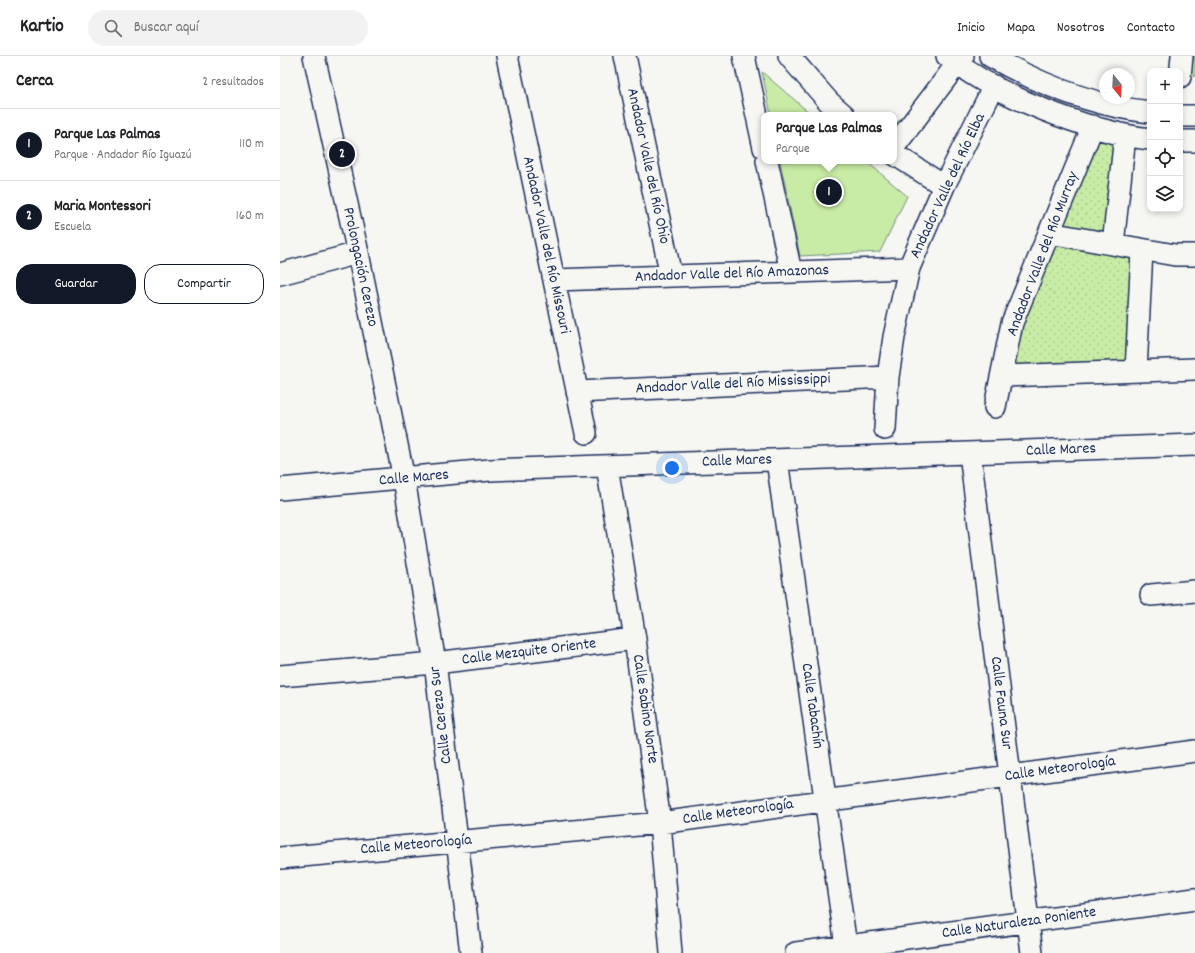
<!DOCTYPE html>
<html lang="es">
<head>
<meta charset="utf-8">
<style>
  body { margin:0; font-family:Dekko,sans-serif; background:#f2f2f2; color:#202124 }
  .controls { position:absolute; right:12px; top:12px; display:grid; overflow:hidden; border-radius:8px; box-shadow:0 2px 6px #0003 }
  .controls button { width:36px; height:36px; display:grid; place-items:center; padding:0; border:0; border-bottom:1px solid #e0e0e0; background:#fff; color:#202124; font:20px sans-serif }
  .compass { position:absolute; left:819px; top:12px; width:36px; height:36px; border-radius:50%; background:#fff; box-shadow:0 2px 6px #0003; rotate:162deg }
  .you { position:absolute; left:392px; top:412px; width:14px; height:14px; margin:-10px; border:3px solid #fff; border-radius:50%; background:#1a73e8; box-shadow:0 0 0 6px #1a73e833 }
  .badge { display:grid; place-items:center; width:26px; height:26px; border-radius:50%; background:#111827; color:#fff; font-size:13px; font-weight:700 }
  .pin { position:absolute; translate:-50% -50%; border:2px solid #fff; box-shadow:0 1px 4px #0006 }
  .popup { position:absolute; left:481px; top:56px; width:136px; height:52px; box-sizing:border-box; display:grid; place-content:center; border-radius:8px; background:#fff; filter:drop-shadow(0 1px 3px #0005); font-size:13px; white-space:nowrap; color:#757577 }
  .popup b { font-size:15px; color:#202124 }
  .popup::after { content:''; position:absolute; left:50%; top:100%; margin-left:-8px; border:8px solid transparent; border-top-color:#fff }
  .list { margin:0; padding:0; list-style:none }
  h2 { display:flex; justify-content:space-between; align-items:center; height:52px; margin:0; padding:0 16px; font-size:17px }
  h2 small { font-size:13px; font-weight:400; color:#757577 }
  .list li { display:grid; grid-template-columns:26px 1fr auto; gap:12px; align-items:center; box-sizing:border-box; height:72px; padding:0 16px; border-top:1px solid #e0e0e0 }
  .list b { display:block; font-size:15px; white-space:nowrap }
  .list p { margin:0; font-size:13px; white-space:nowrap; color:#757577 }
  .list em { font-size:13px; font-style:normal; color:#757577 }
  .actions { display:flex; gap:8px; padding:12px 16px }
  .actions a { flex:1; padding:9px 0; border:1px solid #111827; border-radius:16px; text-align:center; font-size:14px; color:#111827 }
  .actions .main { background:#111827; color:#fff }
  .icon { flex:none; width:22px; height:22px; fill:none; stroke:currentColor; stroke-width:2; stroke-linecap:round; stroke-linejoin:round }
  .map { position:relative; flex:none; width:915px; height:897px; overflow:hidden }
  header { display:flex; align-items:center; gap:24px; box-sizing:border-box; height:56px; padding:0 20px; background:#fff; border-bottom:1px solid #e0e0e0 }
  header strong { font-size:19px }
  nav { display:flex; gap:22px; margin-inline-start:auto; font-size:14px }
  .search { width:280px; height:36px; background:#f2f2f2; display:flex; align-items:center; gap:10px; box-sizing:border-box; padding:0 14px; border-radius:22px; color:#757577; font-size:15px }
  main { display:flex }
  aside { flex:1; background:#fff }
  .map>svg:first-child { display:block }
</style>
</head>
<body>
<header>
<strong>Kartio</strong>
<div class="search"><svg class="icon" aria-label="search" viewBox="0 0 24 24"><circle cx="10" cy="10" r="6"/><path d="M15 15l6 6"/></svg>Buscar aquí</div>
<nav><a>Inicio</a><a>Mapa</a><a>Nosotros</a><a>Contacto</a></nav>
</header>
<main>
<aside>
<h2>Cerca<small>2 resultados</small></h2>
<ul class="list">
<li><span class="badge">1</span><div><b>Parque Las Palmas</b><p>Parque · Andador Río Iguazú</p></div><em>110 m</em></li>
<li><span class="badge">2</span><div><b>Maria Montessori</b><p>Escuela</p></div><em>160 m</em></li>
</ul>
<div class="actions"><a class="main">Guardar</a><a>Compartir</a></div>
</aside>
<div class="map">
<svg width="915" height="897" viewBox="0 0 915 897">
  <defs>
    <pattern id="park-dots" width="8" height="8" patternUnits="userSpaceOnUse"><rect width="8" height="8" fill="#c8eca5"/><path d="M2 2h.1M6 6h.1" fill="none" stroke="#abcb90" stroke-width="1.8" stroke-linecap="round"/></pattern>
  </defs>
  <rect width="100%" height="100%" fill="#f6f6f2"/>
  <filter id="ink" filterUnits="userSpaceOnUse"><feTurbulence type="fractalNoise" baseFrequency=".025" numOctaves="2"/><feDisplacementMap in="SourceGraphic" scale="8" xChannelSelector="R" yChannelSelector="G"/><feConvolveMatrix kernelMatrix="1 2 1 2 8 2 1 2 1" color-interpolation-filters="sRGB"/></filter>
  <g filter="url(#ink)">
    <!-- green -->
    <path fill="#c8eca5" stroke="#728e82" d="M909 0H915V20L908 21Z
      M482 16 532 59H491Z
      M500 105H586L627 140 600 196 520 200Z"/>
    <!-- park -->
    <path fill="url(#park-dots)" stroke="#728e82" d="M816 80 837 86 826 180 779 170Z
      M772 186 852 201 851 304 733 309 738 270Z"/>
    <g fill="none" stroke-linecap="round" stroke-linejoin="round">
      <defs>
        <path id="street" d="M34 0 78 197 124 423 155 607 191 897
          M227 0 306 377
          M345 0 391 220
          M464 0 484 92
          M509 0 549 46 564 59
          M667 0C714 39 809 76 870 83
          M710 0C759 28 814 50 870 56
          M900 21 902 0
          M900 60H915
          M900 85H915
          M614 91 683 0
          M614 98 664 130
          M487 105 511 216
          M769 177 895 199H915
          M833 188 845 80
          M0 218 78 197
          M274 224 629 212
          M856 315 862 194
          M722 320 915 313
          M297 336 608 321
          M715 351 732 267 813 70
          M605 373 608 321 614 281 629 212 664 130 714 30
          M690 397 752 897
          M497 404 567 897
          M327 410 355 583 380 767 391 897
          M0 433 210 414 915 389
          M871 539 915 535
          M0 620 155 607 355 583
          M0 802 380 767 915 695
          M516 897 915 843"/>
      </defs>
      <!-- street casing -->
      <use href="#street" stroke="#1b2f5e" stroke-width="24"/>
      <!-- street -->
      <use href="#street" stroke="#f6f6f2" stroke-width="21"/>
    </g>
  </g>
  <g text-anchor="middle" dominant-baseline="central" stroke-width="4" stroke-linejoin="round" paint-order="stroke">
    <!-- street labels -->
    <g font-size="16" fill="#1b2f5e" stroke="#f6f6f2">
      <text transform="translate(368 110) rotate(78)">Andador Valle del Río Ohio</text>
      <text transform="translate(668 130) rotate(-65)">Andador Valle del Río Elba</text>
      <text transform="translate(266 189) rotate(78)">Andador Valle del Río Missouri</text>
      <text transform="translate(763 198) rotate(-69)">Andador Valle del Río Murray</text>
      <text transform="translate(80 211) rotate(78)">Prolongación Cerezo</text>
      <text transform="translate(452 218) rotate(-2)">Andador Valle del Río Amazonas</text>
      <text transform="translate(453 328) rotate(-3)">Andador Valle del Río Mississippi</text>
      <text transform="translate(781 394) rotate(-2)">Calle Mares</text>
      <text transform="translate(457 405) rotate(-2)">Calle Mares</text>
      <text transform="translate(134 422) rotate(-5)">Calle Mares</text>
      <text transform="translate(249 596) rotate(-7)">Calle Mezquite Oriente</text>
      <text transform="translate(721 647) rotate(83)">Calle Fauna Sur</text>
      <text transform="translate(532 650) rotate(82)">Calle Tabachín</text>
      <text transform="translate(365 653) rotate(82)">Calle Sabino Norte</text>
      <text transform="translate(161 659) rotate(-97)">Calle Cerezo Sur</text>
      <text transform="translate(780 713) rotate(-8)">Calle Meteorología</text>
      <text transform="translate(458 756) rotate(-8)">Calle Meteorología</text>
      <text transform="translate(136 789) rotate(-5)">Calle Meteorología</text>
      <text transform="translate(739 867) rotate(-8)">Calle Naturaleza Poniente</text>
    </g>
  </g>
</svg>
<div class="controls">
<button>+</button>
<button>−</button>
<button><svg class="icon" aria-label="locate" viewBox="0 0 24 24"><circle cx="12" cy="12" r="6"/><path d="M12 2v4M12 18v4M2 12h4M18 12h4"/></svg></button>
<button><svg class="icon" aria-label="layers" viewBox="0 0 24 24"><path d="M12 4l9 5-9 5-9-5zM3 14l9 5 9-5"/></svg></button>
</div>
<svg class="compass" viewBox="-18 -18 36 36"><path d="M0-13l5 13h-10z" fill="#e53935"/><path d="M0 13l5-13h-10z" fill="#757577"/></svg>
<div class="you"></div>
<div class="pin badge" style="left:549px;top:136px">1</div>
<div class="popup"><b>Parque Las Palmas</b>Parque</div>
<div class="pin badge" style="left:62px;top:98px">2</div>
</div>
</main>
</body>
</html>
